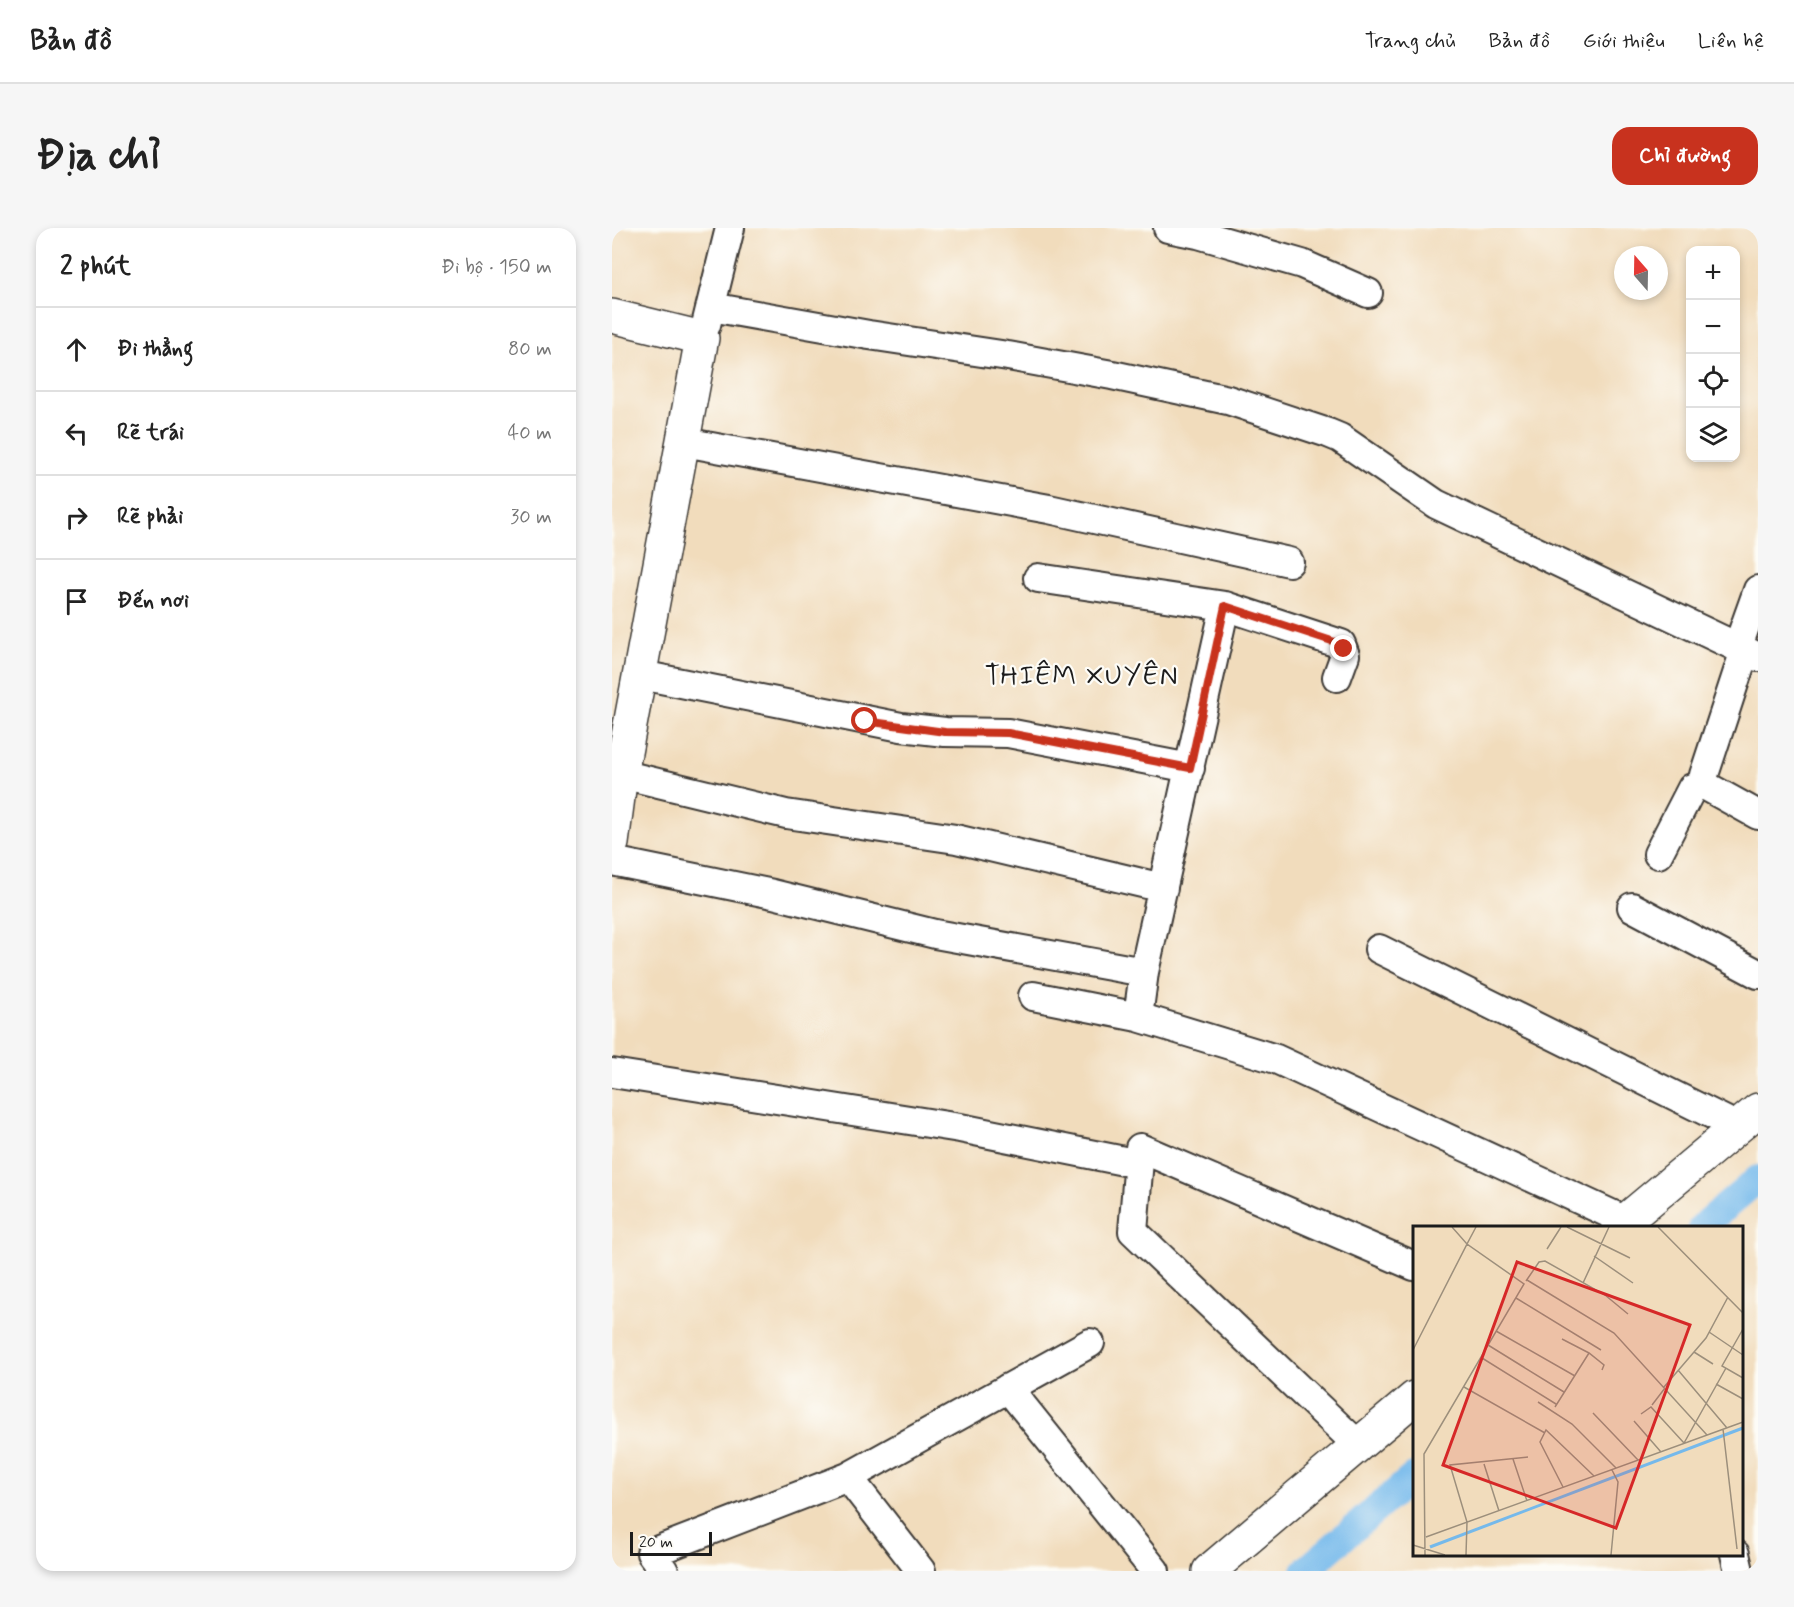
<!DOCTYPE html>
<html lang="vi">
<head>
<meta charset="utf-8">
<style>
  body { margin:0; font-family:Mynerve,sans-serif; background:#f6f6f6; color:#222 }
  .controls { position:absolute; right:18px; top:18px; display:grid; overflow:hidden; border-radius:12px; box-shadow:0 3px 9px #0003 }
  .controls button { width:54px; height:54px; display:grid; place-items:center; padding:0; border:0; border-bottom:2px solid #e0e0e0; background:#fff; color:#222; font:30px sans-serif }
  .compass { position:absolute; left:1002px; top:18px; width:54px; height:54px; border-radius:50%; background:#fff; box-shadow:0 3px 9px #0003; rotate:340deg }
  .scale { position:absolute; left:18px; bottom:15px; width:82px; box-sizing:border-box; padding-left:6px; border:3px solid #1c1c1c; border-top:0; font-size:16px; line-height:21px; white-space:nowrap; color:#1c1c1c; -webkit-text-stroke:4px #fdfcf7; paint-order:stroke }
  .stop { position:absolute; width:18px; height:18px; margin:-14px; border:4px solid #c8321e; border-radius:50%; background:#fff }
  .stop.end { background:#c8321e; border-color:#fff; box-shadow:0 2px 6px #0008 }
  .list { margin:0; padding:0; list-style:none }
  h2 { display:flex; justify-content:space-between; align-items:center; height:78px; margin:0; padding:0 24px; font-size:26px }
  h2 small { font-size:20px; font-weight:400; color:#767676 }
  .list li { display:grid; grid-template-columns:39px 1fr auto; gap:18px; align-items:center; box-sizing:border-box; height:84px; padding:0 24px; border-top:2px solid #e0e0e0 }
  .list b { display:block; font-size:22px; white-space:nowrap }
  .list em { font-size:20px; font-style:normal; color:#767676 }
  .icon { flex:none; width:33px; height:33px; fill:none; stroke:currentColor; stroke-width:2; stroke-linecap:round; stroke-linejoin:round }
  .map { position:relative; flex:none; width:1146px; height:1343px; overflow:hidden; border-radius:18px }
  header { display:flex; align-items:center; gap:36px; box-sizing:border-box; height:84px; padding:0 30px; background:#fff; border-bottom:2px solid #e0e0e0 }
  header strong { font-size:28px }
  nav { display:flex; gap:33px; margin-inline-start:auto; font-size:21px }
  .intro { display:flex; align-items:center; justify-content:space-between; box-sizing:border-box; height:144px; padding:0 36px }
  h1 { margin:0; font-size:42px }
  .button { padding:15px 27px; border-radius:18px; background:#c8321e; color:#fff; font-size:21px; font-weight:700 }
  main { display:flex; gap:36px; padding:0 36px }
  aside { flex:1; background:#fff; border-radius:18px; box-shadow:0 3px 9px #0003 }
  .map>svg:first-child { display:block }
</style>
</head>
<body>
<header>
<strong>Bản đồ</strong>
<nav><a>Trang chủ</a><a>Bản đồ</a><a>Giới thiệu</a><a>Liên hệ</a></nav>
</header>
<div class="intro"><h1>Địa chỉ</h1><a class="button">Chỉ đường</a></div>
<main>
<aside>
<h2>2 phút<small>Đi bộ · 150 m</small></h2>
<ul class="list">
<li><svg class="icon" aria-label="ahead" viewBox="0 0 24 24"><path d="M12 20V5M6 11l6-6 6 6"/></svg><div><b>Đi thẳng</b></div><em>80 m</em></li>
<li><svg class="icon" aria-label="left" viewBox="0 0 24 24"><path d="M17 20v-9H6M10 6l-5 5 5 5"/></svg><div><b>Rẽ trái</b></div><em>40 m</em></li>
<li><svg class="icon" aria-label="right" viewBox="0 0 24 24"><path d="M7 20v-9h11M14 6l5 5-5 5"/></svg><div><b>Rẽ phải</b></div><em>30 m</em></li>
<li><svg class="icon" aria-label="arrive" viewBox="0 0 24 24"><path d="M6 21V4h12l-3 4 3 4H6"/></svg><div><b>Đến nơi</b></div></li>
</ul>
</aside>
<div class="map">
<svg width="1146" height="1343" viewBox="0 0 1146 1343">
  <rect width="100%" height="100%" fill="#fdfcf7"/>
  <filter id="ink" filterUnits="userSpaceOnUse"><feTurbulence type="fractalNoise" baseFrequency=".0167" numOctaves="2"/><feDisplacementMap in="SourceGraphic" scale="12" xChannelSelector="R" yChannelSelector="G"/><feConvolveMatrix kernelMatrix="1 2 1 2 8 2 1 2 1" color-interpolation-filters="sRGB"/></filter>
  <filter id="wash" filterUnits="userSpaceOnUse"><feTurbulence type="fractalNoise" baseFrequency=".008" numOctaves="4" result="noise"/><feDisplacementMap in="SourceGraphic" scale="24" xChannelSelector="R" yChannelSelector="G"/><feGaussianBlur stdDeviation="1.35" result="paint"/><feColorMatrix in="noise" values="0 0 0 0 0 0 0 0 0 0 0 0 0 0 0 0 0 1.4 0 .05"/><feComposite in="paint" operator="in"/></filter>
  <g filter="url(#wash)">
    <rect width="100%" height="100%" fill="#f1dcbc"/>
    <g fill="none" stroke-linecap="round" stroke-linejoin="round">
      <!-- canal -->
      <path stroke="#75b9eb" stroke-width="28" d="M1090 999 1146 951
        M693 1343 802 1248"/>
    </g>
  </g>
  <g filter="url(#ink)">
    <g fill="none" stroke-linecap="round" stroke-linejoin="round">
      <defs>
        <path id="street" d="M556 0 586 6 690 36 756 65
          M99 79 257 107 396 128 500 147 616 172 716 205 728 210 824 276 1146 429
          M94 97 118 0
          M72 214 437 281 677 334
          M426 350 613 378 729 416 733 427 725 449
          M1126 418 1146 362
          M29 447 289 499 333 504 396 505 578 540
          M9 546 174 586 344 611 551 660
          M1092 547 1133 422
          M1046 626 1080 560 1092 557 1146 587
          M0 633 161 666 323 706 532 744
          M1020 679 1146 746
          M767 721 1126 899
          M421 768 526 789 664 831 1014 993
          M526 789 532 744 613 378
          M0 845 348 900 527 936
          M396 1160 543 1343
          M746 1217 521 1003 528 920 802 1038
          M236 1249 309 1343
          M1123 1326 1127 1343
          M52 1343 39 1325 236 1249 478 1115"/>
        <path id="secondary" d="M0 88 90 110 9 546 0 615
          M1006 999 1146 882
          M597 1343 802 1170"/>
      </defs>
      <!-- street casing -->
      <use href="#street" stroke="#3c3934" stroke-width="32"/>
      <!-- secondary casing -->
      <use href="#secondary" stroke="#3c3934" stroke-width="36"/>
      <!-- street -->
      <use href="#street" stroke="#fff" stroke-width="28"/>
      <!-- secondary -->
      <use href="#secondary" stroke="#fff" stroke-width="33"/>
    </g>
  </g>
  <g fill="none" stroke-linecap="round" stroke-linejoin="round" filter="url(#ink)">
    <!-- route -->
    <path stroke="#c8321e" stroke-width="8" d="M253 493 333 504 396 505 578 540 613 378 729 416 732 421"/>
  </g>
  <g text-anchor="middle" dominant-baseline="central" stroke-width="4.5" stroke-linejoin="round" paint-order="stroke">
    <!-- quarter labels -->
    <g font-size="27" letter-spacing="1.5" fill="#1c1c1c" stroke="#fdfcf7">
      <text x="470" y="448">THIÊM XUYÊN</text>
    </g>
  </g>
  <!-- overview -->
  <g transform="translate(801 998)">
    <rect width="330" height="330" fill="#f1dcbc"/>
    <path fill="none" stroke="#75b9eb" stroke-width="3" d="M17 321 330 202"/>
    <path fill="none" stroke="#9c8f7c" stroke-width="1.5" d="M154 1 217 32M245 1 330 87M134 23 148 1M181 30 220 57M114 54 201 107 294 209M113 55 126 36 132 35 192 69 215 88M170 57 196 1M103 72 188 124M330 103 309 140 330 152M83 105 162 150M296 106 330 129M149 113 176 127 191 139 189 144M75 119 151 166M0 124 54 18 39 1M281 126 300 138M69 132 143 178M265 144 314 202M303 158 330 173M51 161 132 207M251 161 293 112 315 71M125 176 159 198 203 242M239 179 252 162M142 181 176 127M180 187 225 234M228 188 238 181 271 217 313 142M221 195 248 226M310 203 324 323M100 233 114 275M71 238 86 285M150 261 127 216 133 204 181 250M13 311 330 196M0 319 32 329M12 329 11 228 111 58 54 18 63 1M53 329 54 296 37 239 115 231M198 329 205 256 199 244"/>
    <path fill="#d62828" fill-opacity="0.15" stroke="#d62828" stroke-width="3" d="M104 36 277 99 203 302 30 239Z"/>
    <rect width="330" height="330" fill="none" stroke="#1c1c1c" stroke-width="3"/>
  </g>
</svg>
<div class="controls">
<button>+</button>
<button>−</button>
<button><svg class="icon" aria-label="locate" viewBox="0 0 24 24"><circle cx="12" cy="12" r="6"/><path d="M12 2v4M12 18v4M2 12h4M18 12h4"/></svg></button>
<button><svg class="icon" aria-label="layers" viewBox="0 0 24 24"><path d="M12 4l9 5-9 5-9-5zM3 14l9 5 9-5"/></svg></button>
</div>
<svg class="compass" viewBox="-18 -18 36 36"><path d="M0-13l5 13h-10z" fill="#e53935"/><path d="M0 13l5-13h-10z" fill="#767676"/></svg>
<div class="scale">20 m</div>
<div class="stop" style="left:253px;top:493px"></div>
<div class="stop end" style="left:732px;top:421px"></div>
</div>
</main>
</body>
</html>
